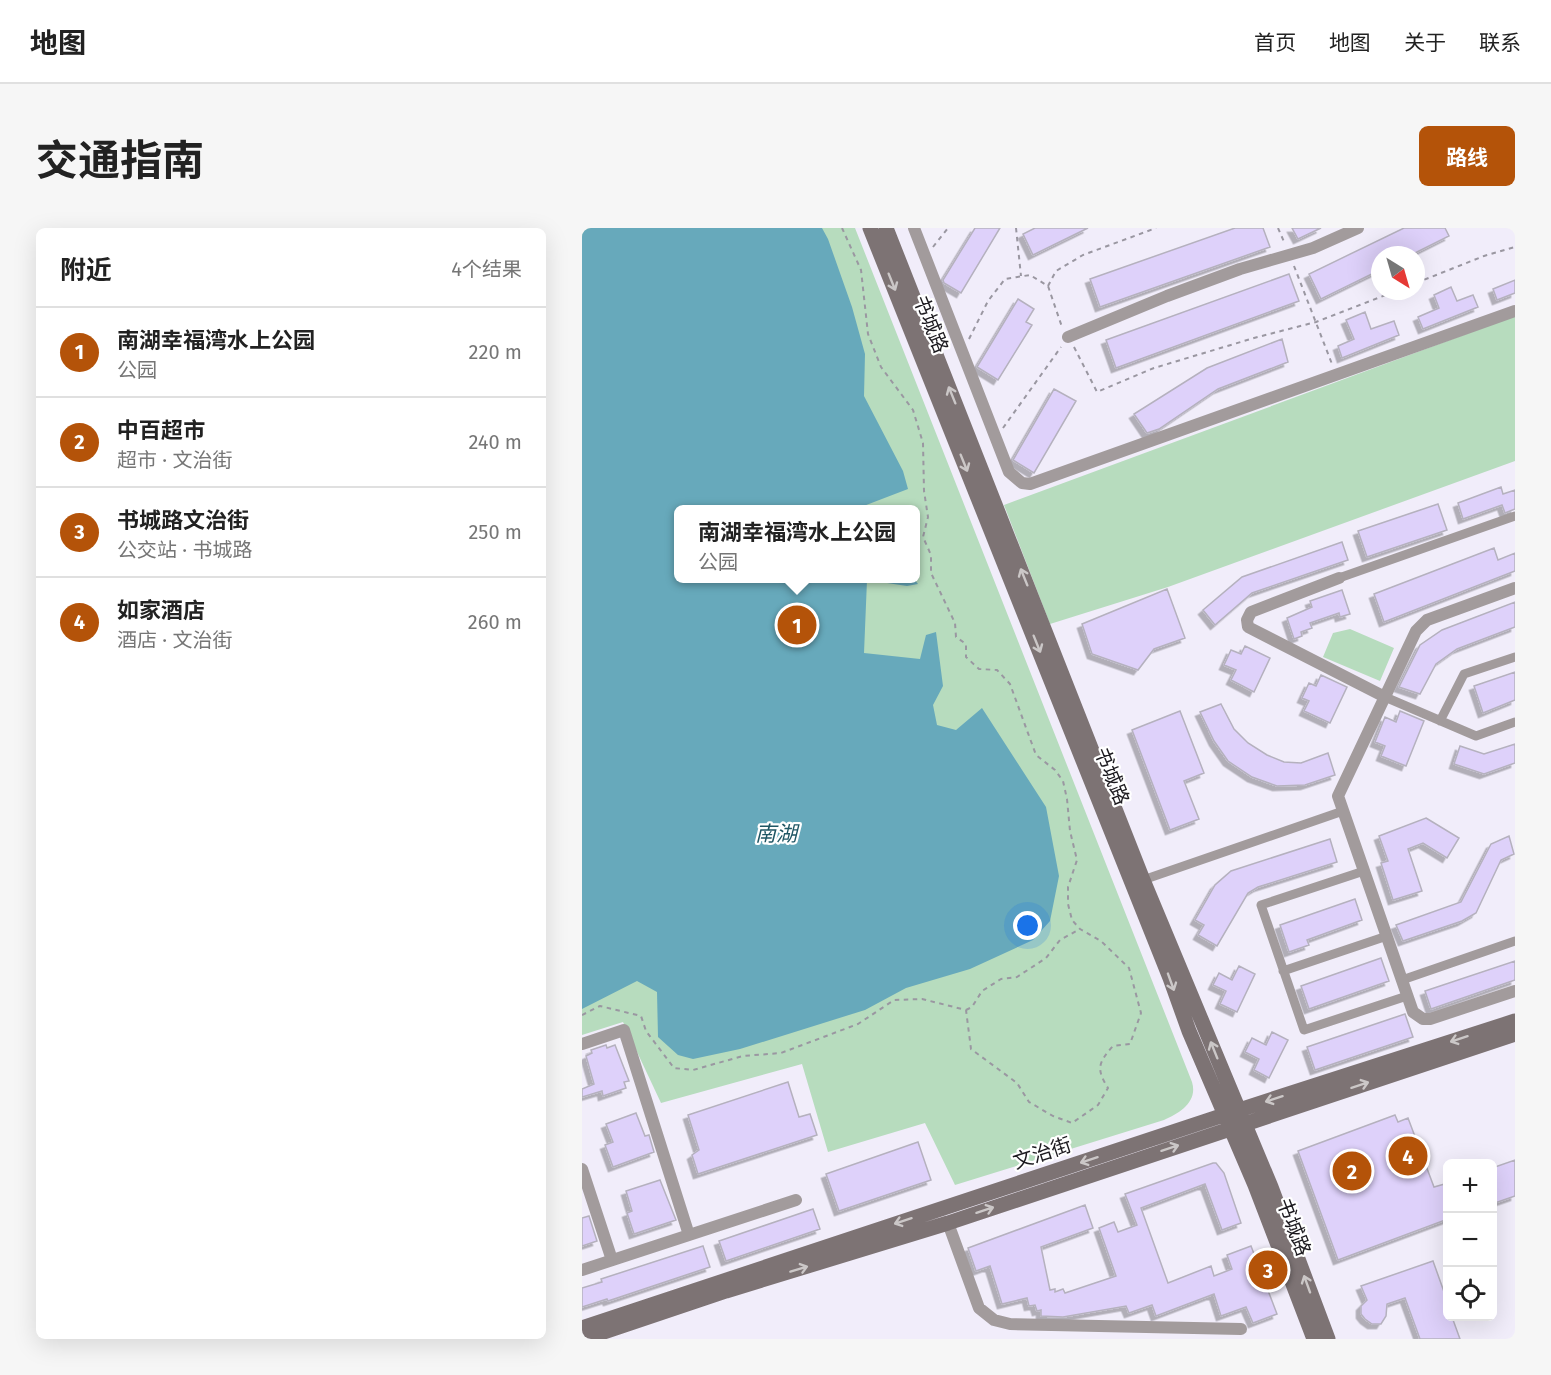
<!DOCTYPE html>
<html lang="zh">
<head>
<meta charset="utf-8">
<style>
  body { margin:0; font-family:"Fira Sans","Noto Sans SC",sans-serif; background:#f6f6f6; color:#222 }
  .controls { position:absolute; right:18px; bottom:18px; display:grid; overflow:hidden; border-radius:9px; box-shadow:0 6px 24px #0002 }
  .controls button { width:54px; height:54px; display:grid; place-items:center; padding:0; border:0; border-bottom:2px solid #e0e0e0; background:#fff; color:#222; font:30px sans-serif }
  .compass { position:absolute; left:789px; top:18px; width:54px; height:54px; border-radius:50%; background:#fff; box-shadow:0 6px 24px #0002; rotate:143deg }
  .you { position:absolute; left:446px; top:698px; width:21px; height:21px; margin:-15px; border:4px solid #fff; border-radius:50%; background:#1a73e8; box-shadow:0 0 0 9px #1a73e833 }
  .badge { display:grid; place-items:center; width:39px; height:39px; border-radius:50%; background:#b45309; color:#fff; font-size:20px; font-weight:700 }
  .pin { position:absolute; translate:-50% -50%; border:3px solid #fff; box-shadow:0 2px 6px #0006 }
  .popup { position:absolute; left:92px; top:277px; width:246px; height:78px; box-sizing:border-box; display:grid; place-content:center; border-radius:9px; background:#fff; filter:drop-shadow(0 2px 4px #0005); font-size:20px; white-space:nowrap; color:#767676 }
  .popup b { font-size:22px; color:#222 }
  .popup::after { content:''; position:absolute; left:50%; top:100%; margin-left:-12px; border:12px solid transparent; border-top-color:#fff }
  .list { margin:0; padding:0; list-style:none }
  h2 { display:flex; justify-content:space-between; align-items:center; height:78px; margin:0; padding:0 24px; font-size:26px }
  h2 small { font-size:20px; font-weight:400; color:#767676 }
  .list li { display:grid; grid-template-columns:39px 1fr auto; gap:18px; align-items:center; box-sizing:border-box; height:90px; padding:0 24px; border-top:2px solid #e0e0e0 }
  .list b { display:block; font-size:22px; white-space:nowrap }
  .list p { margin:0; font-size:20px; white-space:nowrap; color:#767676 }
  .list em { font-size:20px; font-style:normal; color:#767676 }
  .icon { flex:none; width:33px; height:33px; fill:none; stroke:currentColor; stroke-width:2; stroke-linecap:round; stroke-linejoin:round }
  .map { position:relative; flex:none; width:933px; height:1111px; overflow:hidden; border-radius:9px }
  header { display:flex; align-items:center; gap:36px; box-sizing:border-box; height:84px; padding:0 30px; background:#fff; border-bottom:2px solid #e0e0e0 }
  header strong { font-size:28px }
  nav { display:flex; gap:33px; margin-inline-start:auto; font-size:21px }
  .intro { display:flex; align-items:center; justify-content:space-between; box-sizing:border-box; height:144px; padding:0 36px }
  h1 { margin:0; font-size:42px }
  .button { padding:15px 27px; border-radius:9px; background:#b45309; color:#fff; font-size:21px; font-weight:700 }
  main { display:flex; gap:36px; padding:0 36px }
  aside { flex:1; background:#fff; border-radius:9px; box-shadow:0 6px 24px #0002 }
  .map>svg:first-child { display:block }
</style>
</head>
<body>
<header>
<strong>地图</strong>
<nav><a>首页</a><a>地图</a><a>关于</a><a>联系</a></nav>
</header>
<div class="intro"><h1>交通指南</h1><a class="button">路线</a></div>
<main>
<aside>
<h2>附近<small>4个结果</small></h2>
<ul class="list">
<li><span class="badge">1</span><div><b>南湖幸福湾水上公园</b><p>公园</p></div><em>220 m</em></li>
<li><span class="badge">2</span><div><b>中百超市</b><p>超市 · 文治街</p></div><em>240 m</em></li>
<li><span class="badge">3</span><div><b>书城路文治街</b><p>公交站 · 书城路</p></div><em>250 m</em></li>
<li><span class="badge">4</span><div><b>如家酒店</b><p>酒店 · 文治街</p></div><em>260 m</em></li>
</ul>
</aside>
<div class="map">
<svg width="933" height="1111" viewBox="0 0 933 1111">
  <defs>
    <filter id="shadow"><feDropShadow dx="-4.5" dy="4.5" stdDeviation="0" flood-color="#0004"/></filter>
  </defs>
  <rect width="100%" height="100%" fill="#f1edfa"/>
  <!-- green -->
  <path fill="#b7dcbe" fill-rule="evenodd" d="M0 0H273L610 854C616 874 598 885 582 892L373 957 343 895 246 924 220 836 79 875 41 794 0 807ZM97 282H334V350H97Z
    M933 88V233L586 359 468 396 422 277Z
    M768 401 812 420 798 453 741 429 751 405Z"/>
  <!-- water -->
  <path fill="#67a9bb" d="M0 0H240L246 11 270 79 283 126 282 168 321 243 326 261 279 279 280 281 97 282V350L332 351 336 356 325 358 285 352 282 425 338 431 344 407 354 404 361 458 351 477 355 497 374 502 400 480 464 579 477 648 468 693 451 712 388 741 324 760 283 782 158 821 111 831 96 827 76 809 75 764 55 753 0 781Z"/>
  <!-- building -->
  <path fill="#ded1fa" stroke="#b5b1be" stroke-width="1.5" filter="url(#shadow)" d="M393 0H418L379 65 362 55 361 52Z
    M453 0H506L451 27 441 6Z
    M653 0H681L688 19 518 79 508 51Z
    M710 0H739L716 11Z
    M822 0H863L867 8 829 27H798V42L739 71 727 46Z
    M707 46 717 73 534 140 524 112Z
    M933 52V65L915 72 911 61Z
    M869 59 875 73 891 67 896 79 841 101 836 89 857 80 852 67Z
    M436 71 452 81 444 94 450 97 416 152 395 139Z
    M783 84 789 101 812 93 817 107 760 130 756 118 772 111 764 92Z
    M700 111 706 134 636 161 577 201 565 205 552 186 625 140Z
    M472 161 494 173 452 245 431 232Z
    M919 259 921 266 933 262V281L923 285 920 277 881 291 876 275Z
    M856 276 865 302 785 329 776 303Z
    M760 314 766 332 670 365 633 397 621 382 660 349Z
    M912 320 916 332 933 325V343L802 394 792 366Z
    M585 361 603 410 572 421 556 442 510 426 500 396Z
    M760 362 768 386 758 389 757 385 728 395 730 400 719 404 720 408 712 411 705 390 730 379 728 373Z
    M933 374V399L875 421 854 436 838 466 817 459 838 417 860 402Z
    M663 418 688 430 672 464 649 452 654 442 642 437 649 422 659 426Z
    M933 444V472L901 485 892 458Z
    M739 447 765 459 748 495 722 483 727 473 720 470 727 455 734 458Z
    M639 476 652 501 666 515 685 527 702 534 719 535 746 525 753 547 723 557 695 558 670 549 646 533 632 513 618 484Z
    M598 483 622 545 602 553 617 591 588 602 550 502Z
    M818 483 842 493 824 538 799 528 803 518 793 514 803 489 814 494Z
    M933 516V535L902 546 872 536 878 518 902 526Z
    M844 590 877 610 865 630 841 615 826 621 840 663 811 672 799 635 806 633 797 608Z
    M927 608 932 626 919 632 894 685 880 693 821 713 814 697 879 674 909 616Z
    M748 611 755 634 676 659 666 665 635 718 616 707 622 697 613 692 633 657 649 643Z
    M773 671 780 692 725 712 727 717 707 724 698 697Z
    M799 730 807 753 727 781 719 758Z
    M933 733V752L849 781 843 763Z
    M657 738 673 746 655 784 638 776 644 763 631 757 637 745 650 752Z
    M823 786 831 809 733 842 725 819Z
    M690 804 706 812 687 850 672 842 677 831 663 824 670 810 684 817Z
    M24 817 25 820 33 817 47 853 42 854 44 860 21 868 20 863 0 869V861L12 856 4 828 10 825 9 822Z
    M206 854 217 889 228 886 235 907 116 946 110 927 117 922 106 887Z
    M54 885 63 908 67 907 72 924 31 939 23 917 31 914 24 896Z
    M813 887 816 894 826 890 852 959 866 955V991L756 1032 716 923Z
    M336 914 349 952 257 983 244 946Z
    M933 932V968L910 976V940Z
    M631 935H634L642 945 659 995 640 1002 623 956 559 980 586 1055 629 1038 632 1048 650 1041 645 1027 669 1018 695 1086 671 1095 664 1079 639 1088 632 1066 574 1088 570 1077 547 1085 544 1078 481 1089 459 1088V1082L455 1083 453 1077 447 1078 445 1070 420 1076 408 1038 394 1043 386 1020 503 977 511 1000 459 1019 468 1062 473 1061V1064L481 1061 483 1065 534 1048 517 1000 532 994 536 1004 555 997 543 966Z
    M78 952 94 992 52 1006 45 985 50 983 44 963Z
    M231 981 238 1001 144 1033 137 1013Z
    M7 988 15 1013 0 1018V990Z
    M121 1018 128 1039 26 1073 25 1071 0 1079V1060L20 1054 19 1051Z
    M851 1033 866 1075V1089H870L878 1111H838L823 1070 805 1076 804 1088 799 1096H790L783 1091 779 1086V1078L785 1072 779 1058Z"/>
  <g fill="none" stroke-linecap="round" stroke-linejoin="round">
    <!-- path -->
    <path stroke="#9a97a1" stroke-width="2" stroke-dasharray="4.5 4.5" stroke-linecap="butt" d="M434 0 439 48
      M696 0 703 16
      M351 19 366 0
      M712 38 750 136
      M834 55 902 28 933 19
      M466 58 474 43 501 27 574 0
      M387 111 406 73 423 51 448 47 466 58 480 99
      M492 119 515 164 572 140 672 110 734 94 814 63
      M421 200 479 119
      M384 782 390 779 400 763 419 751 435 749 464 730 478 712 498 701
      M0 787 18 778 59 788 64 803 92 840 111 842 161 828 199 825 276 796 312 772 340 771 384 782 389 821 435 855 447 874 471 888 490 895 516 877 526 860C514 841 516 835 531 818L548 816 559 785 547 740 519 713 498 701 490 692 486 676V659L495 632 488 603 485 571 481 553 473 542 454 527 428 456 415 442 397 441 384 429V416L374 409 373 395 349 345V327L341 309 346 289 342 263 341 215 331 182 299 139 286 106 279 42 260 0"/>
    <!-- pedestrian -->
    <path stroke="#a29b9c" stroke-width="9" d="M757 350 933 288
      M803 469 894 508 933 494
      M858 493 882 446 933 429
      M782 643 679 677 722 802 825 768
      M561 652 761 583
      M701 743 805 708
      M820 752 933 713"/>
    <!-- minor -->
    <path stroke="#a29b9c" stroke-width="12" d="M332 0 427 244 440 255 448 256 933 83
      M486 109 585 68 658 41 731 20 776 0
      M757 350 669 384 665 392 666 399 803 469
      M933 360 845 392 834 403 756 568 831 784 841 791H848L933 763
      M0 816 42 802 107 1007
      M0 941 30 1032
      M366 995 397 1080 412 1092 428 1096 659 1101
      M0 1042 214 972"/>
    <!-- secondary -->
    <path stroke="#7d7374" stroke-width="15" d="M288 0 588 750 607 803 673 957 732 1111
      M304 0 561 652 689 959 746 1111
      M0 1100 657 882 933 793
      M1 1111 144 1063 366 995 933 806"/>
  </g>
  <!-- one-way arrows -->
  <defs><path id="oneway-shaft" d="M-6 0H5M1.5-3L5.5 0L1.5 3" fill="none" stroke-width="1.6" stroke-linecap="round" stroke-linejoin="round" transform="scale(1.5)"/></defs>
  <g stroke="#cbc7c7">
    <use href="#oneway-shaft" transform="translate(310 54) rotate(68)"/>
    <use href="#oneway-shaft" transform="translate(370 167) rotate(-112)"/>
    <use href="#oneway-shaft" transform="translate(382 235) rotate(68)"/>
    <use href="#oneway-shaft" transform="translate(442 349) rotate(-112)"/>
    <use href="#oneway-shaft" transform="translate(455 416) rotate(68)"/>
    <use href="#oneway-shaft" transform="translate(589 754) rotate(70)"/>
    <use href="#oneway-shaft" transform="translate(877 811) rotate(162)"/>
    <use href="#oneway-shaft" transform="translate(632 822) rotate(-112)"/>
    <use href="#oneway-shaft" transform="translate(778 857) rotate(-18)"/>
    <use href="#oneway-shaft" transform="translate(692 871) rotate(162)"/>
    <use href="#oneway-shaft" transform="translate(588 920) rotate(-18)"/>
    <use href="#oneway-shaft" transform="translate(507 932) rotate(162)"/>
    <use href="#oneway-shaft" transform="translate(403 982) rotate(-18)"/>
    <use href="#oneway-shaft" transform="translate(321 993) rotate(162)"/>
    <use href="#oneway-shaft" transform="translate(217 1041) rotate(-17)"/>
    <use href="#oneway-shaft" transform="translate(725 1056) rotate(-110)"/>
  </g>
  <g text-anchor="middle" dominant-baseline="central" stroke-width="4.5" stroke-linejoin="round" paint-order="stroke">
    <!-- street labels -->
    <g font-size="20" fill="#1c1a1f" stroke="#fff">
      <text transform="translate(349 96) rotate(68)">书城路</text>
      <text transform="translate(530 548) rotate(68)">书城路</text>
      <text transform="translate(460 925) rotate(-18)">文治街</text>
      <text transform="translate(712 999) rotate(69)">书城路</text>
    </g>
    <!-- water labels -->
    <g font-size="21" font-style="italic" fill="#1f5664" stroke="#fff">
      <text x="194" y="606">南湖</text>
    </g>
  </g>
</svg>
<div class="controls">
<button>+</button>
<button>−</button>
<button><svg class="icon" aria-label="locate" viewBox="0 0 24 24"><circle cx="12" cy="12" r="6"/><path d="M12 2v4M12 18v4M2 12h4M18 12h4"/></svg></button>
</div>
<svg class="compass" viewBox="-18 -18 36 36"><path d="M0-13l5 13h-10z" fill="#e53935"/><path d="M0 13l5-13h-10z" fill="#767676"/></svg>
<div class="you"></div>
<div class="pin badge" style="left:215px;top:397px">1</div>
<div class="popup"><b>南湖幸福湾水上公园</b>公园</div>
<div class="pin badge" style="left:770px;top:943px">2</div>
<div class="pin badge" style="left:686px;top:1042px">3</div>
<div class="pin badge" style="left:826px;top:928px">4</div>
</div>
</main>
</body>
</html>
